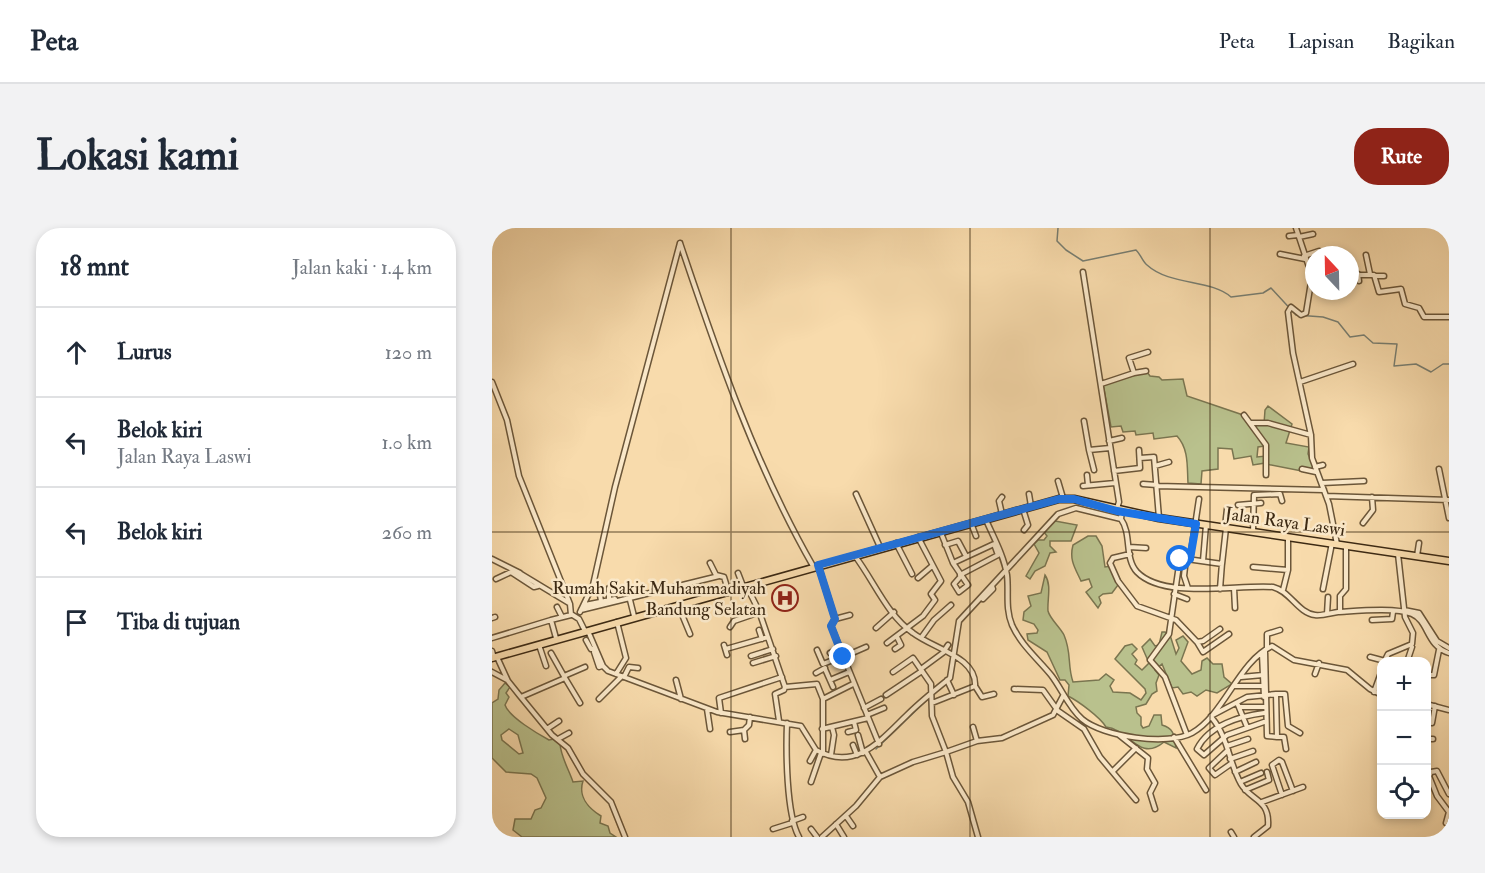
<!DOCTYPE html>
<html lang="id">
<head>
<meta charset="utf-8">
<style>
  body { margin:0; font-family:"IM FELL Double Pica",serif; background:#f2f2f3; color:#1f2937 }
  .controls { position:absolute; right:18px; bottom:18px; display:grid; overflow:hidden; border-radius:12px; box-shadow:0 3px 9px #0003 }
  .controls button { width:54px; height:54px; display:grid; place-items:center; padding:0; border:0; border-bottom:2px solid #e0e1e3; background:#fff; color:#1f2937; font:30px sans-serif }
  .compass { position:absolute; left:813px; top:18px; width:54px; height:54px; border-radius:50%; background:#fff; box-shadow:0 3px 9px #0003; rotate:338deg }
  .stop { position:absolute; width:18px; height:18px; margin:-14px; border:4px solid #1a73e8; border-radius:50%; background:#fff }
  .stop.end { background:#1a73e8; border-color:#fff; box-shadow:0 2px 6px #0008 }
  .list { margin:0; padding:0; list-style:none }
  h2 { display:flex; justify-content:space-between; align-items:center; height:78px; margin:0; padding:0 24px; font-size:26px }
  h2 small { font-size:20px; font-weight:400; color:#747a83 }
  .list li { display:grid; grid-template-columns:39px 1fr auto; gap:18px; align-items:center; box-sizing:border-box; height:90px; padding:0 24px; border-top:2px solid #e0e1e3 }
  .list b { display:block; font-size:22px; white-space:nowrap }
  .list p { margin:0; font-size:20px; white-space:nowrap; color:#747a83 }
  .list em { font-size:20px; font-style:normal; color:#747a83 }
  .icon { flex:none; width:33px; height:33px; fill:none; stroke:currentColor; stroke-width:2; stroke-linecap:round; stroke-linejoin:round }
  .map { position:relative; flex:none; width:957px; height:609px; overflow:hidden; border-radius:24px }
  header { display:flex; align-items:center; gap:36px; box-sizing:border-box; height:84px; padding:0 30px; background:#fff; border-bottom:2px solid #e0e1e3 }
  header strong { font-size:28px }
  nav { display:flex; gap:33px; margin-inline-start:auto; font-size:21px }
  .intro { display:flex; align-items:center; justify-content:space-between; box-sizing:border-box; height:144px; padding:0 36px }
  h1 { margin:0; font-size:42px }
  .button { padding:15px 27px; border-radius:24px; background:#8f2418; color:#fff; font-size:21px; font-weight:700 }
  main { display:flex; gap:36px; padding:0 36px }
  aside { flex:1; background:#fff; border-radius:24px; box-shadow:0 3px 9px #0003 }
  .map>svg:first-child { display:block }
</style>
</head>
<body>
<header>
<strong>Peta</strong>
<nav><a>Peta</a><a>Lapisan</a><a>Bagikan</a></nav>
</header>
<div class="intro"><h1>Lokasi kami</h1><a class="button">Rute</a></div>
<main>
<aside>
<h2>18 mnt<small>Jalan kaki · 1.4 km</small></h2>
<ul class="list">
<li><svg class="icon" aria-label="ahead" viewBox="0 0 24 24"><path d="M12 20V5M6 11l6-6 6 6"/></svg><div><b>Lurus</b></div><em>120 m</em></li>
<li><svg class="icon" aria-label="left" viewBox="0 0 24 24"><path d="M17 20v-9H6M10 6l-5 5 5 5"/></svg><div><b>Belok kiri</b><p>Jalan Raya Laswi</p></div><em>1.0 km</em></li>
<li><svg class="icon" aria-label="left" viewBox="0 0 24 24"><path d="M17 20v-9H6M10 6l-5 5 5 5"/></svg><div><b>Belok kiri</b></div><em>260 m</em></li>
<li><svg class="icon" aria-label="arrive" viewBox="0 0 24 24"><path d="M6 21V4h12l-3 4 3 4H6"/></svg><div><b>Tiba di tujuan</b></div></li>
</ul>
</aside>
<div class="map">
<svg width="957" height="609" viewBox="0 0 957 609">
  <rect width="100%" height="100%" fill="#f8dbac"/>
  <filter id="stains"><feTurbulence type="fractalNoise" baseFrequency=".00333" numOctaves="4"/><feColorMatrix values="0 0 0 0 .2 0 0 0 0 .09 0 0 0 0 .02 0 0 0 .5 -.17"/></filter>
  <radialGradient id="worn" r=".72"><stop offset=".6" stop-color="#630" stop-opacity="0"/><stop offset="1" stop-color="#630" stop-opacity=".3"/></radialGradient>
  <!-- green -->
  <path fill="#b9c18d" stroke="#7a7550" stroke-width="1.5" fill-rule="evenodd" d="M655 144 658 148 667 149 670 152 691 151 695 168 751 187 773 218 766 219 765 229 774 228 773 235 761 237 759 228 742 231 740 221 726 220V241L710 243 709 256 696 255C695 239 697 221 685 208L662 211 661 205 644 207 643 203 631 204 629 198 619 199 611 156Z
    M776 178 800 196 794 215 817 219 816 226 825 246 774 236V215L761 196H772L773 182Z
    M563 293 585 297 579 313H558V318L564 324 558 325 553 338 543 343 538 351 534 348 547 325 542 316 546 312H552L555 308 552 304Z
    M604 308 610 318 613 339 620 338 629 353 620 365 611 366 607 369 609 375 606 380 594 364 600 359 597 351 589 353C583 340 577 332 581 317L596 308Z
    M553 347C560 357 555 372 556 383 558 391 568 399 572 407 580 426 575 436 581 454L607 452 614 446 622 452 618 458 621 464 638 465 649 472 654 465 653 461 623 431 633 418 640 416 645 421 640 426 645 432 643 436 650 442 657 435 650 419 658 411 663 418 667 417 670 404H673L678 407 684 426 687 420 684 412 691 408 696 414 689 433 700 446 709 442 710 433 715 430 721 436H730L732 449 740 456 725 465 714 462 705 468 699 464 691 466 686 459 680 460 670 436 663 442 667 447 664 455 665 463 660 466 654 476 644 479 645 485 649 489V497L651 500 657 498 662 487H669L670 497C683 501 682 508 684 520L672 514C647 535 637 501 614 499 608 489 586 473 576 468L577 457 573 452H568L555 424 536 412 535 406 545 405 546 402 542 396 531 392 532 384 539 378 536 368 549 365Z
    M13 455 18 459 14 465 17 469 13 477C17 489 46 506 57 512L62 511 68 516C69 529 77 542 81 554L91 553C86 568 96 580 109 588L108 595 116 598 118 605 124 609H30L21 602 23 591H39L43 582 49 580 54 570 45 550 39 546 14 544 0 530V475L6 471 7 462ZM17 501 26 507 31 525 27 526 10 512 9 507Z"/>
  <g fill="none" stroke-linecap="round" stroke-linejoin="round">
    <!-- stream -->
    <path stroke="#787f73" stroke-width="1.5" d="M566 0 565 13 574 22 591 33 644 22C649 27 651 34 655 37 678 58 719 51 739 69L771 65 779 60 804 87 831 89 846 94 858 109 872 107 881 115 905 116 902 138 924 136 939 144 951 136H957
      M460 451 466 414
      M441 466 454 456
      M384 521 438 469"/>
    <defs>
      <path id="minor" d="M804 0 820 48 814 85 809 87 799 79 796 84 801 125 819 207 820 230 837 276 845 316
        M797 8 806 7
        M807 9 821 6
        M188 15C225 125 263 237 321 338
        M788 26 813 31
        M874 27 878 46
        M812 28 827 23
        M591 44 627 274 625 280
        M866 46 867 53
        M858 47H882L887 64 909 61 913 76 927 80 932 89H957
        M883 48H892
        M642 145 654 143
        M0 154 15 192 27 248 78 376 79 387 59 392 64 410
        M808 154 861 136
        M609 156 642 145 637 130 656 124
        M752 187 774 217V247
        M592 193 597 222 618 220
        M759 195H776L819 207
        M617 213 630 210
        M597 222 602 242
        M648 230 662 229 667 290
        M663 238 677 234
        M823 239 831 237
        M810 241 824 244
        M947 241 957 290
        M622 243 648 240 647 222
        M595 247 596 257
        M566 253 571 270
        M830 255 872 253
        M651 256 665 257
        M591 258 623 255
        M665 258 832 262
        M364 266 388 319
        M537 266 539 278
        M834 268 957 272
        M746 277 769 275
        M531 281 536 297 532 302
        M630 283 629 291C640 306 632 330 645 344 672 372 746 356 781 359 798 363 806 385 823 387 830 388 839 385 846 384 864 383 904 379 920 386 937 393 934 418 957 425
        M510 286 507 273 510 269
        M494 292C502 310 512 328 515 347 517 364 513 380 520 397 529 417 545 430 559 447 570 461 576 479 590 491 611 509 676 518 700 505 733 486 746 434 780 418L802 432 855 442 878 461 890 467
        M479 295 484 308
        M871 295 881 282 880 269
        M733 299 735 281
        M761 304 762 267 788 266 790 273
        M449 305 461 335 476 357 467 364 462 356 469 348
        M404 315 420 346
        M453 317 466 313 474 328
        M637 319 654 320
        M638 326 621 330 618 335 626 353 645 378 684 392 705 414 711 413 728 401
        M363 328C382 353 395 387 421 405 442 421 485 429 483 458L440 475
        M925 328 927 315
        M694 330 692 348 696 360
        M0 331 28 345
        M698 331 707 271
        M711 333 714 297
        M218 335 224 347 232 349 236 362
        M461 335 502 316 506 327 468 347
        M326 337 343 391 339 398 387 516
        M761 339 796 342
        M246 345 251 358
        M26 347 29 346 77 375
        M426 350 440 338
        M4 351 19 344 42 359 46 358
        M255 359 267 383 293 459
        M117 360V372
        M742 360 743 380
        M728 361 730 335
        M831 361 840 315
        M791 362 796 342V310
        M682 366 695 371
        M108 367 109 373
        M491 371 501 361 500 358
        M138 372 142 388
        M93 377 123 371
        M186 377 198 406
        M65 379 70 389
        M89 382 227 348
        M912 382 927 385 945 413 957 420
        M88 384 101 357 123 259 188 15
        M848 384V368L854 361V318
        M79 386 87 391 93 403
        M835 386 836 369
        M0 390 3 389
        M343 391 358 387
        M880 392 900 391 901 384
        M238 399 242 393 268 384
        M384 400 402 384
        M267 402 270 411
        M96 403 111 438 116 443 225 484 309 498 324 522C364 544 389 512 415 487 429 473 443 462 458 450L467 393 566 286 584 280 629 291
        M0 410 59 392
        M429 410 442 392 459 377
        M94 412 99 421 103 420
        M705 414 711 424 737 406
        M395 415 431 388 443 372 439 366 449 353 426 309
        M47 417 54 438
        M232 417 235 427
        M775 420V406L788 402
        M234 421 276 409
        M403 421 409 417 405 409
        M325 422 331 436 351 428
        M0 423 2 430
        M452 423 456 417
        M773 423 775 508
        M102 424 107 439 110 438
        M338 425 348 420
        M770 426 772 469
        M259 428 281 421
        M5 429 16 453 28 468 60 507 76 520 91 546 119 574 133 609
        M351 429 374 419
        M878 429 893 433
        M916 431 920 419
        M892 434 896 426 920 416 921 405 913 389 906 326
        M261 435 284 428
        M333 441 341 459
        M429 441 452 424
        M0 444 15 452
        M401 444 421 430 439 456 440 488 454 524 485 513 510 510 561 487 571 468
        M324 445 333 440
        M124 446 134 430 125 394
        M823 446 827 435
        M934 447H942L947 422
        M72 448 93 439
        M132 449 137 439 146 440
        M749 449 771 447
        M73 450 88 475
        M184 452 189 471
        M338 452 357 444
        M455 452 462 467
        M483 458 490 469 502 466
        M742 458H771
        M522 461 551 462 566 483 592 501 608 529 644 572
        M882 464 890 442
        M784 466H793L796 498 808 505
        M394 467 430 443
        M29 469 73 450 59 425
        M107 471 130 448
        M934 476 957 482
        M746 477 755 499
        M747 479H774
        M372 480 389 471
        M215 481 218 501
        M229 485 227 470 290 449
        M772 485C748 488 717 497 705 521L712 527 735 507 772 494
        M375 487 392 480
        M719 488 755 469 784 466 785 509 775 508
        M720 490C736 509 737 535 749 556 759 573 778 571 776 598L762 609
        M287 493 283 466 292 462 293 459 325 456 331 471
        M295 495C294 522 294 586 307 609
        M940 495 943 478
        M481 499 485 513
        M55 501 67 493
        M330 501 376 490
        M238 504 252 502
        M356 504 364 502 362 494
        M366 507 371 525
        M627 507 656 530 655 541 663 555 658 565 663 581
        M695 507 673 449 658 432 677 406 688 330 730 336 734 300
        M682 509 714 562
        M785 509H792L794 521
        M66 511 77 505
        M253 511 252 502 257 497 258 489
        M934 511H941
        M361 517 365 527
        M735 518 756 511
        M736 522 717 540 723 547 740 535
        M374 524 388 549 421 534 454 524 461 549 476 574 486 609
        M331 526V471L361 456
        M339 527 342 507 340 499
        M738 531 761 523
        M318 533 324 522
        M621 543 644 520
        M743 544 764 534
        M319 554 329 525
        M748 554 769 545
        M753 562 777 552 775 544
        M957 566 945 543 939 544 937 548 945 568 957 584
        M790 567 780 537 787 532 790 534 801 563
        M770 574 811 559
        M354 588 361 598
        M300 593 311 589
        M954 595 957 584
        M344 596 352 609
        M281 601 300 595
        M319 601 325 609
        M739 604 742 609
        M330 609 364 578 388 549"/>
      <path id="major" d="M0 430 567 271H582L667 290 957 333"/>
    </defs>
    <!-- minor casing -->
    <use href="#minor" stroke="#6b5639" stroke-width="7"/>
    <!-- major casing -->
    <use href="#major" stroke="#3c2913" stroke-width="9"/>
    <!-- minor -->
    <use href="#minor" stroke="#fae8c9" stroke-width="4"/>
    <!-- major -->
    <use href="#major" stroke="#f8dbac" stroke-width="6"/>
  </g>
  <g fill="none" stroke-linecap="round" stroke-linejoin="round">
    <!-- route -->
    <path stroke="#1a73e8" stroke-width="8" d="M351 429 339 398 343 391 326 337 567 271H582L625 283 704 296 698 331H688"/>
  </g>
  <!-- grid -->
  <path fill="none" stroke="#3c2913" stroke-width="1.5" stroke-opacity="0.55" d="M239 0V609M478 0V609M718 0V609M0 304H957"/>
  <!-- icons -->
  <defs>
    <symbol id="hospital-ring" viewBox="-11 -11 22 22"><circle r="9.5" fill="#fae8c9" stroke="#8f2418" stroke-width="1.5"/><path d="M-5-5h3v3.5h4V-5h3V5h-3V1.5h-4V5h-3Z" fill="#8f2418"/></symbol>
  </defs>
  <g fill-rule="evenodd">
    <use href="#hospital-ring" x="278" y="355" width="30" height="30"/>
  </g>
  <g text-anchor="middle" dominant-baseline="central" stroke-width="5" stroke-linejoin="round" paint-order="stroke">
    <!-- street labels -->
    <g font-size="18" fill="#3c2913" stroke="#fae8c9">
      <text transform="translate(793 294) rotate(8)">Jalan Raya Laswi</text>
    </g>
    <!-- poi labels -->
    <g font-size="18" fill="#3c2913" stroke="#fae8c9" text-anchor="end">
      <text x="274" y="360">Rumah Sakit Muhammadiyah<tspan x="274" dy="21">Bandung Selatan</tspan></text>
    </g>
  </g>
  <rect width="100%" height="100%" filter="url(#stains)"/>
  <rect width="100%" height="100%" fill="url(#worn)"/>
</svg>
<div class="controls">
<button>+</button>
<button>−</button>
<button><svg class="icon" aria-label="locate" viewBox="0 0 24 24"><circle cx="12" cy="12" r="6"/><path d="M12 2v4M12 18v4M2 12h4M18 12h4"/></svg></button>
</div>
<svg class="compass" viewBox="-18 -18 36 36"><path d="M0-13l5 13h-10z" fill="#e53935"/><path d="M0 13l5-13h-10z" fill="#747a83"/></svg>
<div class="stop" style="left:688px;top:331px"></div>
<div class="stop end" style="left:351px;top:429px"></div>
</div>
</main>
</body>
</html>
